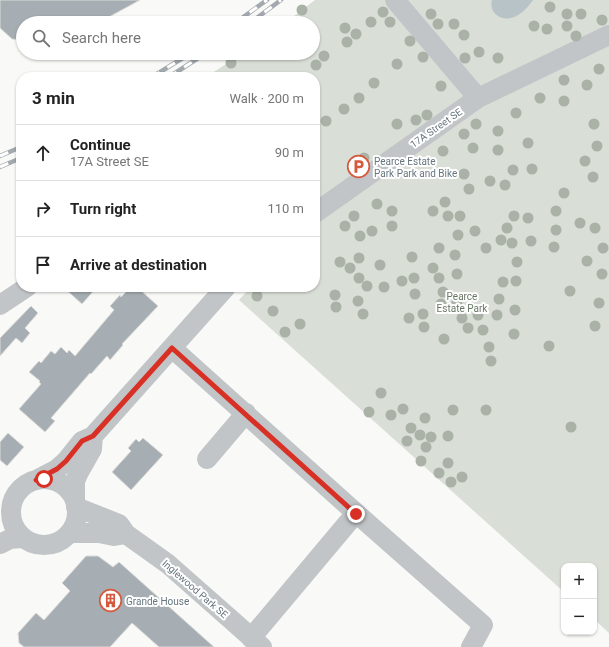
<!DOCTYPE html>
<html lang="en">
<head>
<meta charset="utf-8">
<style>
  body { margin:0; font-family:Roboto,sans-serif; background:#f6f6f6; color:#222 }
  .controls { position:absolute; right:12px; bottom:12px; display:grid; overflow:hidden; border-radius:8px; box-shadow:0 1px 3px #0004 }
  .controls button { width:36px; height:36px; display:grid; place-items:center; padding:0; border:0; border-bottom:1px solid #e0e0e0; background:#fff; color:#222; font:20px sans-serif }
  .stop { position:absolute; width:12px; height:12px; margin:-9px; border:3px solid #d93025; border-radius:50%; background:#fff }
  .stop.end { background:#d93025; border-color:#fff; box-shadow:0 1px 4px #0008 }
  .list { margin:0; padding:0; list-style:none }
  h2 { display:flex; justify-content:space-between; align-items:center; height:52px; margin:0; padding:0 16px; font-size:17px }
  h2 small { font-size:13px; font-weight:400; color:#767676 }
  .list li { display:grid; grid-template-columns:26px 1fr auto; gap:12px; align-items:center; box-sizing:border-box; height:56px; padding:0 16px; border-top:1px solid #e0e0e0 }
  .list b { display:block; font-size:15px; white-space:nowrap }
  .list p { margin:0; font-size:13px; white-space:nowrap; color:#767676 }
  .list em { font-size:13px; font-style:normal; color:#767676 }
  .icon { flex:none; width:22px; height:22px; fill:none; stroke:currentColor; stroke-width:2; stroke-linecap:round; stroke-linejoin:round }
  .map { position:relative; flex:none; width:609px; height:647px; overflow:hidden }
  .search { position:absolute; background:#fff; box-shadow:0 1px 3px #0004; left:16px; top:16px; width:304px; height:44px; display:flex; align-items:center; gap:10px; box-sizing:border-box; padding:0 14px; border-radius:22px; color:#767676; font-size:15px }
  .panel { position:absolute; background:#fff; box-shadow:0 1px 3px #0004; left:16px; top:72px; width:304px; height:220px; border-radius:16px }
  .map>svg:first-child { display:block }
</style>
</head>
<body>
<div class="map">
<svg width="609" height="647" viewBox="0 0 609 647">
  <rect width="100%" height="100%" fill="#f9f9f7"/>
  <!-- green -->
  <path fill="#d9ded7" d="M315 0H609V633L594 619V566H564V592L239 300 250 288 249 287H315V77H206L243 53H313V23H285Z"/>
  <!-- water -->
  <path fill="#b8c3c7" d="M492 0H533C528 7 522 14 514 17 502 22 488 13 492 0Z"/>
  <!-- building -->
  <path fill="#a6aeb3" stroke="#dbdbd9" d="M0 0H140L98 23H23V40L12 39 0 28Z
    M63 287H97L82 304Z
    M131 287H137L158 306 122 344 123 345 110 360 107 356 91 374 90 373 51 418 55 421 45 432 19 409 41 384 39 382 40 381 29 372 39 361 41 363 51 351 55 354 61 347 67 353 69 350 75 356 114 310 110 306 120 295 121 297Z
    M31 306 38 313 25 328 30 333 22 343 16 338 0 356V338Z
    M8 433 24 447 7 466 0 460V442Z
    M143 438 163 455 131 490 112 472 131 451 128 448 136 439 139 442Z
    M86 556H98L113 567 119 562 214 647H159L132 623 110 647H24L19 643 18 633 36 613 44 620 70 591 62 583Z"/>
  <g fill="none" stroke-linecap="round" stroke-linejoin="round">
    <!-- minor -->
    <path stroke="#c1c5c8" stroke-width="20" d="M395 0 478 98
      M315 213 478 98 609 35
      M0 305 27 287
      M172 348 356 513 251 638
      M207 459 246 413
      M11 512a33 33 0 1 1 66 0a33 33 0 1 1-66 0Z
      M36 480 57 469 66 461 82 441 93 436 226 287
      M75 501V481L79 472 92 449 93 436
      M76 507 119 524 126 534 168 564 262 647
      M356 513 483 625 471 647
      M70 533H99L114 536 126 534
      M0 544 10 539 22 538"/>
    <defs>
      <path id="rail" d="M235 23 267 0
        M250 23 281 0
        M152 77 191 53
        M169 77 206 53
        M0 156 21 147
        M0 167 21 158"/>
    </defs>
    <!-- rail casing -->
    <use href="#rail" stroke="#a3a9ae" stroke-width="4.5"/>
    <!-- rail -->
    <use href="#rail" stroke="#fff" stroke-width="3" stroke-dasharray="9" stroke-linecap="butt"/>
  </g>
  <!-- trees -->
  <g fill="#aab2a7">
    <circle cx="550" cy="7" r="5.5"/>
    <circle cx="302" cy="10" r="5.5"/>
    <circle cx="383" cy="12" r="5.5"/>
    <circle cx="431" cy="14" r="5.5"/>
    <circle cx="567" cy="14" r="5.5"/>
    <circle cx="581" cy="14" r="5.5"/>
    <circle cx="602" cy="20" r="5.5"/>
    <circle cx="371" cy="22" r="5.5"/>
    <circle cx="390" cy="22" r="5.5"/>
    <circle cx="438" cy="24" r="5.5"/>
    <circle cx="454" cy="24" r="5.5"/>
    <circle cx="534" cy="26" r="5.5"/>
    <circle cx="567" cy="26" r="5.5"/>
    <circle cx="345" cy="28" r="5.5"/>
    <circle cx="547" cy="29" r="5.5"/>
    <circle cx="356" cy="34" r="5.5"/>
    <circle cx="464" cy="35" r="5.5"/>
    <circle cx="576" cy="36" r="5.5"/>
    <circle cx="410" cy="41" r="5.5"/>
    <circle cx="347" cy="42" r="5.5"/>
    <circle cx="479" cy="52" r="5.5"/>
    <circle cx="324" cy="56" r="5.5"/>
    <circle cx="423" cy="57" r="5.5"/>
    <circle cx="465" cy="58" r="5.5"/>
    <circle cx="498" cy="58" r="5.5"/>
    <circle cx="231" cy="63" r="5.5"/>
    <circle cx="397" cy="64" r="5.5"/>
    <circle cx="316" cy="65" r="5.5"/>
    <circle cx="599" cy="69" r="5.5"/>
    <circle cx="564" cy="80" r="5.5"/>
    <circle cx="374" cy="83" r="5.5"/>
    <circle cx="587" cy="85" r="5.5"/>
    <circle cx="441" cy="86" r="5.5"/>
    <circle cx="359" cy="98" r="5.5"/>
    <circle cx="540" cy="98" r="5.5"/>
    <circle cx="564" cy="101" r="5.5"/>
    <circle cx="344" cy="109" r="5.5"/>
    <circle cx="516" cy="113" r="5.5"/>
    <circle cx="427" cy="115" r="5.5"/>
    <circle cx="416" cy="120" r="5.5"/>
    <circle cx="326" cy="121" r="5.5"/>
    <circle cx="397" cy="124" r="5.5"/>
    <circle cx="476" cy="124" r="5.5"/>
    <circle cx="594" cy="124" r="5.5"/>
    <circle cx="498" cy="131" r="5.5"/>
    <circle cx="464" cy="134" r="5.5"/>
    <circle cx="528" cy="143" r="5.5"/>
    <circle cx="597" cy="146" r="5.5"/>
    <circle cx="473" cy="148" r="5.5"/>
    <circle cx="498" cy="150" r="5.5"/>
    <circle cx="443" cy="151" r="5.5"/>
    <circle cx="364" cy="158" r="5.5"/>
    <circle cx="585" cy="161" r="5.5"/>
    <circle cx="532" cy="169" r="5.5"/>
    <circle cx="513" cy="170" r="5.5"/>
    <circle cx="438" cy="173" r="5.5"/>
    <circle cx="464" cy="174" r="5.5"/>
    <circle cx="593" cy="177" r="5.5"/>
    <circle cx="490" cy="181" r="5.5"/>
    <circle cx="505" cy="185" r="5.5"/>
    <circle cx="469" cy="189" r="5.5"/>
    <circle cx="564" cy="193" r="5.5"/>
    <circle cx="445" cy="202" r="5.5"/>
    <circle cx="377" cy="204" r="5.5"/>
    <circle cx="392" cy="211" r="5.5"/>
    <circle cx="433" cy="211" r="5.5"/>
    <circle cx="556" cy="211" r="5.5"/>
    <circle cx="354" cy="216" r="5.5"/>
    <circle cx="448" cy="216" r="5.5"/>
    <circle cx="460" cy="216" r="5.5"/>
    <circle cx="514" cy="216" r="5.5"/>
    <circle cx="528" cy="218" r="5.5"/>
    <circle cx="580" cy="223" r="5.5"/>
    <circle cx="345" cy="226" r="5.5"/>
    <circle cx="392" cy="226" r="5.5"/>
    <circle cx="507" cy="228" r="5.5"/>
    <circle cx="595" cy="228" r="5.5"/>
    <circle cx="556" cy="230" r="5.5"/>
    <circle cx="372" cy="231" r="5.5"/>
    <circle cx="475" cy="231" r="5.5"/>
    <circle cx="458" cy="235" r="5.5"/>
    <circle cx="360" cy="236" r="5.5"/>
    <circle cx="501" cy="240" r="5.5"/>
    <circle cx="531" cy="241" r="5.5"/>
    <circle cx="512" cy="243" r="5.5"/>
    <circle cx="554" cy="247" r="5.5"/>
    <circle cx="439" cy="248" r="5.5"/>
    <circle cx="486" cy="248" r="5.5"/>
    <circle cx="603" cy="248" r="5.5"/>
    <circle cx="455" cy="255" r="5.5"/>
    <circle cx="412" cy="257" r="5.5"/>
    <circle cx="359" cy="258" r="5.5"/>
    <circle cx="587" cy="261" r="5.5"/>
    <circle cx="340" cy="262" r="5.5"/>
    <circle cx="517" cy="262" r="5.5"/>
    <circle cx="380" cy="265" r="5.5"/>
    <circle cx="350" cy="268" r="5.5"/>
    <circle cx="433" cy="268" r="5.5"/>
    <circle cx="457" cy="274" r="5.5"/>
    <circle cx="602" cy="274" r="5.5"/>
    <circle cx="359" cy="278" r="5.5"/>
    <circle cx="414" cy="278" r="5.5"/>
    <circle cx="439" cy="278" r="5.5"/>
    <circle cx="402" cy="281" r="5.5"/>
    <circle cx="516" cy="281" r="5.5"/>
    <circle cx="503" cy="282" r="5.5"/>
    <circle cx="367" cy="286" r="5.5"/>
    <circle cx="384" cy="287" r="5.5"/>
    <circle cx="570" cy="291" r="5.5"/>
    <circle cx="443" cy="292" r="5.5"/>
    <circle cx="415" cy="294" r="5.5"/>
    <circle cx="335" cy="295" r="5.5"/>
    <circle cx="257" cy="296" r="5.5"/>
    <circle cx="499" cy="299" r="5.5"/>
    <circle cx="358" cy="301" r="5.5"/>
    <circle cx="457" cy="302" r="5.5"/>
    <circle cx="599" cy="303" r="5.5"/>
    <circle cx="441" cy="304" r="5.5"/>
    <circle cx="336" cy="307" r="5.5"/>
    <circle cx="515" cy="310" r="5.5"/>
    <circle cx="273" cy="311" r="5.5"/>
    <circle cx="363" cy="314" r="5.5"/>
    <circle cx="423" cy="314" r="5.5"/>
    <circle cx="478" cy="315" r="5.5"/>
    <circle cx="497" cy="315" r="5.5"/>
    <circle cx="409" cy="318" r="5.5"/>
    <circle cx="462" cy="318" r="5.5"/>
    <circle cx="300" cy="324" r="5.5"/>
    <circle cx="595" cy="326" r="5.5"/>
    <circle cx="424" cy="327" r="5.5"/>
    <circle cx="468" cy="328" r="5.5"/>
    <circle cx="483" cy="330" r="5.5"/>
    <circle cx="285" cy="332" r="5.5"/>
    <circle cx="514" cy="334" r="5.5"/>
    <circle cx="444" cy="339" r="5.5"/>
    <circle cx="549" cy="346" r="5.5"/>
    <circle cx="489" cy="347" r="5.5"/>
    <circle cx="491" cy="361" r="5.5"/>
    <circle cx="381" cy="393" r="5.5"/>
    <circle cx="403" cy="409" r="5.5"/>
    <circle cx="453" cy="410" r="5.5"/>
    <circle cx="486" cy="410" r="5.5"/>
    <circle cx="369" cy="412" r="5.5"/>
    <circle cx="391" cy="415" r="5.5"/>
    <circle cx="425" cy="418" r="5.5"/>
    <circle cx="571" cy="427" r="5.5"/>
    <circle cx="411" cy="428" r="5.5"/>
    <circle cx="420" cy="435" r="5.5"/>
    <circle cx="448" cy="436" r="5.5"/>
    <circle cx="431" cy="437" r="5.5"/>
    <circle cx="407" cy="441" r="5.5"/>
    <circle cx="426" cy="447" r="5.5"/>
    <circle cx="421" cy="461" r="5.5"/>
    <circle cx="448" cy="463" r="5.5"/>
    <circle cx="439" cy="473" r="5.5"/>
    <circle cx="462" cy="477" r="5.5"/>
    <circle cx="451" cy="482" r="5.5"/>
  </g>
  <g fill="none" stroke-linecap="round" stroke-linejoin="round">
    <!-- route -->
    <path stroke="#d93025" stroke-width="5" d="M44 479 36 480 57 469 66 461 82 441 93 436 172 348 356 514"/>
  </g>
  <!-- icons -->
  <defs>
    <symbol id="parking-ring" viewBox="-11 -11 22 22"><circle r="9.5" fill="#fff" stroke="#d4593d" stroke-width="1.5"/><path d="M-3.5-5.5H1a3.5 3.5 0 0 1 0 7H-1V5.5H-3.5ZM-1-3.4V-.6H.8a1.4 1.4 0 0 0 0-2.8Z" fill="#d4593d"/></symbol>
    <symbol id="building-ring" viewBox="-11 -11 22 22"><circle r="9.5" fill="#fff" stroke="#d4593d" stroke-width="1.5"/><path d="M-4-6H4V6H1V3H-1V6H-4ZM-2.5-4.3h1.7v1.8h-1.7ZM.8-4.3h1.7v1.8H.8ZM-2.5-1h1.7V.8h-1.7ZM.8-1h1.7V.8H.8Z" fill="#d4593d"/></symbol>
  </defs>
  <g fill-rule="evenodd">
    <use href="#parking-ring" x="346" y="154" width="25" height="25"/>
    <use href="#building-ring" x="98" y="588" width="25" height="25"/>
  </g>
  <g text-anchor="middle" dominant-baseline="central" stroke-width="4" stroke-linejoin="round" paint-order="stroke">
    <!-- street labels -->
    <g font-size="10" fill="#66767f" stroke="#fff">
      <text transform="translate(436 128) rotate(-35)">17A Street SE</text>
      <text transform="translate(195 589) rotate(41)">Inglewood Park SE</text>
    </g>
    <!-- poi labels -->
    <g font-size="10" fill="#66767f" stroke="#fff" text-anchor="start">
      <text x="374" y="161">Pearce Estate<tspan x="374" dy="12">Park Park and Bike</tspan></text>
      <text x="126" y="601">Grande House</text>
    </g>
    <!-- park labels -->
    <g font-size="10" fill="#697865" stroke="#fff">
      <text x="462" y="296">Pearce<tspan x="462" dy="12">Estate Park</tspan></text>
    </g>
  </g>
</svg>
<div class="controls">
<button>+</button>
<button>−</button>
</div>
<div class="stop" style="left:44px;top:479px"></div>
<div class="stop end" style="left:356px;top:514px"></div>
<div class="search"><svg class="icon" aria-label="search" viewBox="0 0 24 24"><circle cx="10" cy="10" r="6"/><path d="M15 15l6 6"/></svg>Search here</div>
<section class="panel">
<h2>3 min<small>Walk · 200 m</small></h2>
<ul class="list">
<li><svg class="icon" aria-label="ahead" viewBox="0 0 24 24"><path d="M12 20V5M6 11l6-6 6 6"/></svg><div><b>Continue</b><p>17A Street SE</p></div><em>90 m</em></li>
<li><svg class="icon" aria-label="right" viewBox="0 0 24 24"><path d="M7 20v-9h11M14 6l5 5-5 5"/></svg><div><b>Turn right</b></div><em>110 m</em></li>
<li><svg class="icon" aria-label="arrive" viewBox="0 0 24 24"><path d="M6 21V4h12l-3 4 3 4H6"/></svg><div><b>Arrive at destination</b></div></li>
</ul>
</section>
</div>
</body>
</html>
